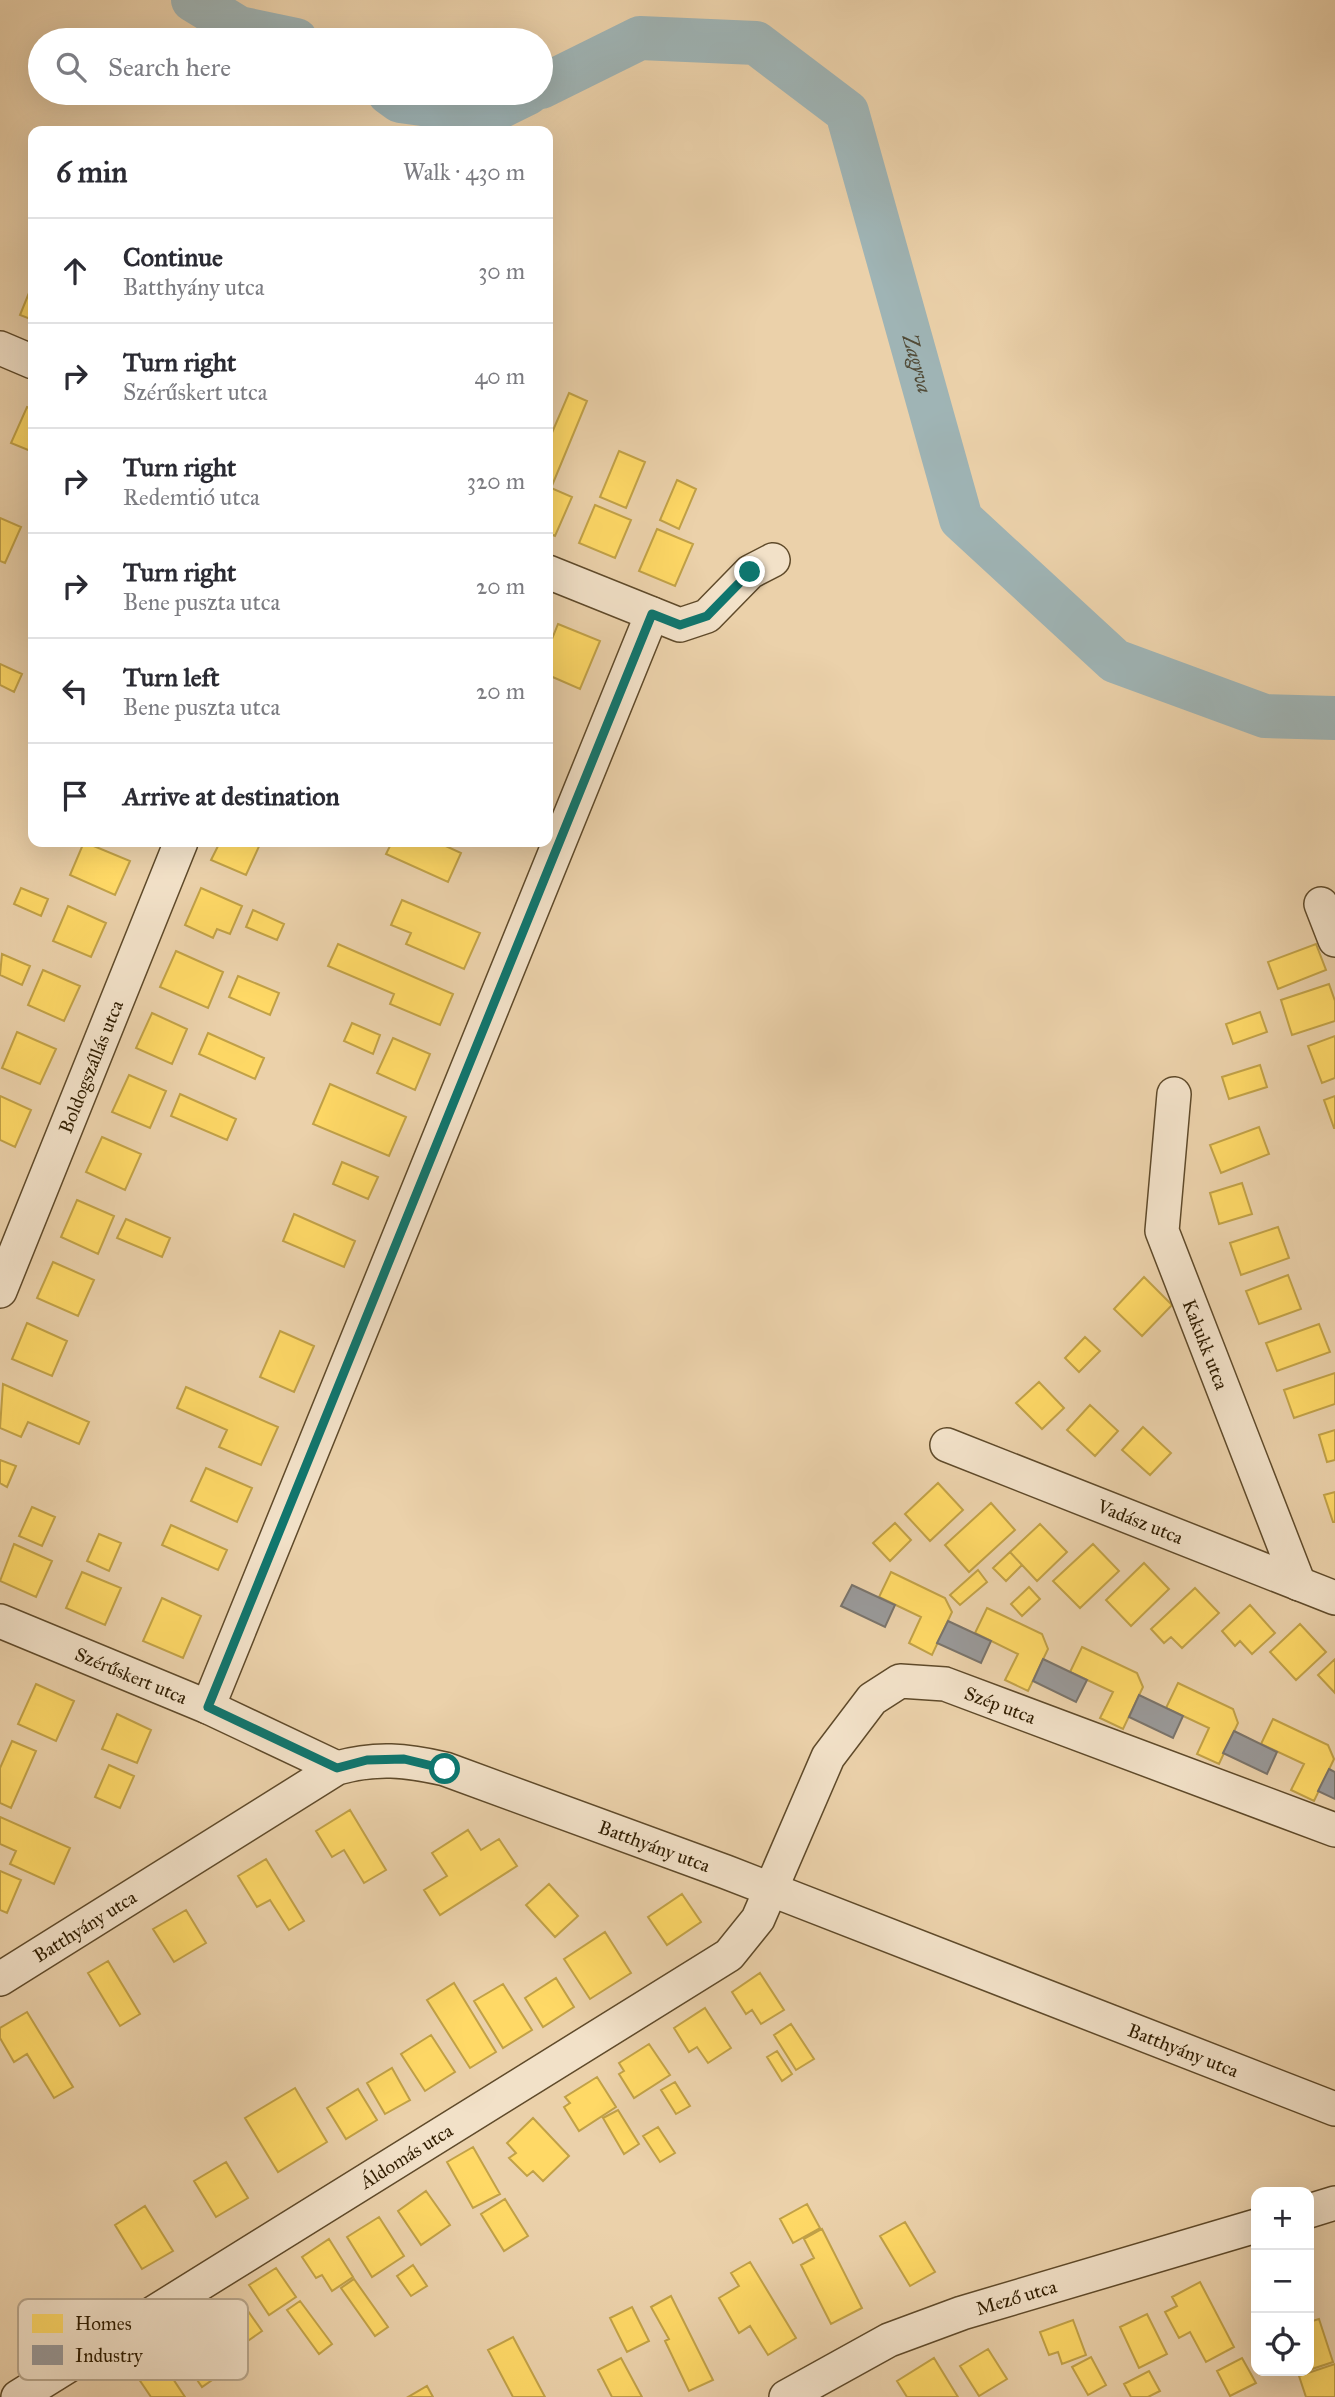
<!DOCTYPE html>
<html lang="en">
<head>
<meta charset="utf-8">
<style>
  body { margin:0; font-family:"IM FELL Great Primer",serif; background:#f2f2f3; color:#2b2b33 }
  .controls { position:absolute; right:21px; bottom:21px; display:grid; overflow:hidden; border-radius:14px; box-shadow:0 7px 28px #0002 }
  .controls button { width:63px; height:63px; display:grid; place-items:center; padding:0; border:0; border-bottom:2px solid #e1e1e2; background:#fff; color:#2b2b33; font:35px sans-serif }
  .stop { position:absolute; width:21px; height:21px; margin:-16px; border:5px solid #0f766e; border-radius:50%; background:#fff }
  .stop.end { background:#0f766e; border-color:#fff; box-shadow:0 2px 7px #0008 }
  .list { margin:0; padding:0; list-style:none }
  h2 { display:flex; justify-content:space-between; align-items:center; height:91px; margin:0; padding:0 28px; font-size:30px }
  h2 small { font-size:23px; font-weight:400; color:#7c7c81 }
  .list li { display:grid; grid-template-columns:46px 1fr auto; gap:21px; align-items:center; box-sizing:border-box; height:105px; padding:0 28px; border-top:2px solid #e1e1e2 }
  .list b { display:block; font-size:26px; white-space:nowrap }
  .list p { margin:0; font-size:23px; white-space:nowrap; color:#7c7c81 }
  .list em { font-size:23px; font-style:normal; color:#7c7c81 }
  .icon { flex:none; width:38px; height:38px; fill:none; stroke:currentColor; stroke-width:2; stroke-linecap:round; stroke-linejoin:round }
  .map { position:relative; flex:none; width:1335px; height:2397px; overflow:hidden }
  .search { position:absolute; background:#fff; box-shadow:0 7px 28px #0002; left:28px; top:28px; width:525px; height:77px; display:flex; align-items:center; gap:18px; box-sizing:border-box; padding:0 24px; border-radius:38px; color:#7c7c81; font-size:26px }
  .panel { position:absolute; background:#fff; box-shadow:0 7px 28px #0002; left:28px; top:126px; width:525px; height:721px; border-radius:14px }
  .map>svg:first-child { display:block }
</style>
</head>
<body>
<div class="map">
<svg width="1335" height="2397" viewBox="0 0 1335 2397">
  <rect width="100%" height="100%" fill="#ebd1aa"/>
  <filter id="stains"><feTurbulence type="fractalNoise" baseFrequency=".00286" numOctaves="4"/><feColorMatrix values="0 0 0 0 .2 0 0 0 0 .09 0 0 0 0 .02 0 0 0 .5 -.17"/></filter>
  <radialGradient id="worn" r=".72"><stop offset=".6" stop-color="#630" stop-opacity="0"/><stop offset="1" stop-color="#630" stop-opacity=".3"/></radialGradient>
  <!-- homes -->
  <path fill="#ffd966" stroke="#c1a147" stroke-width="2" d="M33 283V320L20 315Z
    M569 393 587 401 551 488 572 497 555 536 548 533V442Z
    M27 407 33 410V452L11 443Z
    M619 451 645 462 626 508 600 497Z
    M677 480 696 489 679 529 660 520Z
    M595 505 631 520 615 558 579 543Z
    M0 518 21 527 5 563 0 561Z
    M657 529 693 544 675 586 639 571Z
    M558 624 600 641 580 689 548 675V649Z
    M0 664 22 674 14 692 0 685Z
    M84 842 130 861 115 895 70 875Z
    M220 842H261L246 875 211 860Z
    M392 842H437L461 853 448 882 386 854Z
    M21 888 48 899 41 916 14 904Z
    M201 888 242 906 230 934 217 929 213 938 185 925Z
    M402 900 480 933 464 969 406 944 411 933 391 925Z
    M68 906 106 923 91 957 53 941Z
    M253 910 284 924 277 940 246 927Z
    M338 944 453 994 440 1025 390 1004 394 994 328 966Z
    M1316 944 1326 970 1278 989 1268 962Z
    M176 951 223 972 208 1008 160 987Z
    M2 954 30 966 22 985 0 975Z
    M43 970 80 986 64 1021 28 1005Z
    M238 976 279 993 270 1015 229 997Z
    M1329 984 1335 1001V1021L1292 1035 1281 1000Z
    M1260 1012 1267 1032 1233 1044 1226 1024Z
    M152 1013 187 1029 172 1064 136 1048Z
    M352 1023 380 1035 373 1054 344 1041Z
    M17 1032 56 1049 40 1084 2 1068Z
    M208 1033 264 1058 255 1079 199 1054Z
    M1335 1036V1078L1322 1083 1308 1046Z
    M393 1038 430 1054 415 1090 377 1073Z
    M1260 1065 1267 1087 1229 1099 1222 1077Z
    M129 1075 166 1091 150 1128 112 1112Z
    M330 1084 406 1117 389 1156 313 1124Z
    M180 1094 236 1119 227 1140 171 1116Z
    M0 1096 31 1110 15 1147 0 1140Z
    M1335 1096V1128H1334L1324 1100Z
    M1259 1127 1269 1154 1221 1173 1210 1145Z
    M102 1137 141 1154 125 1190 86 1172Z
    M342 1162 378 1177 368 1199 333 1184Z
    M1242 1183 1252 1214 1219 1224 1210 1193Z
    M77 1200 114 1216 98 1254 61 1237Z
    M294 1214 355 1241 344 1267 283 1241Z
    M126 1219 170 1238 162 1257 117 1238Z
    M1278 1227 1289 1258 1241 1275 1230 1243Z
    M53 1262 94 1280 78 1316 37 1298Z
    M1288 1275 1301 1309 1259 1324 1246 1291Z
    M1144 1277 1172 1305 1142 1336 1114 1309Z
    M27 1323 67 1341 52 1376 12 1359Z
    M1319 1324 1330 1352 1277 1371 1266 1343Z
    M280 1331 314 1346 294 1392 260 1377Z
    M1085 1337 1100 1351 1079 1372 1065 1358Z
    M1335 1373V1404L1294 1418 1284 1390Z
    M1039 1382 1064 1408 1042 1429 1016 1403Z
    M3 1384 89 1422 79 1444 28 1422 21 1437 0 1428Z
    M186 1387 278 1427 261 1465 219 1447 227 1430 177 1408Z
    M1090 1405 1118 1431 1095 1456 1067 1430Z
    M1143 1427 1171 1453 1150 1475 1122 1450Z
    M1335 1430V1460L1327 1462 1319 1435Z
    M0 1460 16 1466 7 1487 0 1483Z
    M206 1468 252 1488 237 1522 191 1501Z
    M938 1483 963 1510 930 1541 905 1514Z
    M1335 1492V1522H1333L1324 1495Z
    M991 1503 1015 1530 969 1572 945 1545Z
    M32 1507 55 1517 42 1546 19 1536Z
    M895 1523 911 1540 890 1561 873 1543Z
    M1040 1524 1067 1552 1037 1581 1010 1552Z
    M171 1525 227 1550 218 1570 162 1545Z
    M99 1534 121 1543 109 1571 87 1561Z
    M14 1544 52 1561 36 1597 0 1581Z
    M1093 1544 1119 1571 1080 1608 1053 1581Z
    M1010 1552 1022 1565 1006 1581 993 1568Z
    M1144 1563 1169 1589 1131 1626 1106 1600Z
    M978 1570 987 1582 960 1605 950 1595Z
    M82 1572 121 1588 105 1625 66 1608Z
    M891 1572 945 1598 952 1612 932 1655 909 1643 921 1617 879 1597Z
    M1029 1587 1040 1599 1022 1616 1011 1604Z
    M1195 1588 1219 1613 1182 1648 1171 1637 1164 1643 1151 1629Z
    M162 1598 201 1616 183 1658 143 1641Z
    M1250 1605 1275 1633 1252 1654 1240 1641 1235 1646 1222 1631Z
    M987 1608 1042 1634 1048 1649 1028 1691 1005 1680 1018 1654 975 1633Z
    M1300 1624 1326 1652 1296 1680 1270 1652Z
    M1082 1647 1137 1673 1143 1687 1123 1729 1100 1718 1113 1692 1070 1672Z
    M1335 1659V1693L1318 1675Z
    M1178 1683 1233 1709 1238 1723 1219 1764 1197 1754 1209 1728 1166 1708Z
    M36 1684 74 1701 56 1741 18 1724Z
    M117 1714 151 1730 137 1763 102 1749Z
    M1273 1719 1328 1745 1334 1759 1314 1801 1291 1790 1304 1764 1261 1744Z
    M12 1741 36 1751 11 1808 0 1803V1768Z
    M109 1765 134 1776 120 1808 95 1797Z
    M350 1810 386 1870 364 1883 344 1850 332 1857 316 1831Z
    M0 1817 70 1848 54 1884 10 1864 16 1851 0 1844Z
    M468 1830 481 1850 499 1839 517 1866 440 1915 424 1890 447 1876 432 1853Z
    M266 1859 304 1921 289 1930 270 1900 257 1907 238 1876Z
    M0 1871 21 1880 7 1913 0 1910Z
    M549 1884 578 1916 555 1937 526 1905Z
    M682 1894 701 1922 667 1945 648 1917Z
    M186 1910 206 1943 174 1962 153 1929Z
    M605 1932 631 1973 590 1999 564 1959Z
    M108 1961 140 2014 120 2026 88 1973Z
    M760 1973 784 2010 761 2024 752 2010 746 2014 732 1992Z
    M556 1978 574 2007 543 2027 525 1998Z
    M454 1983 496 2052 470 2068 427 2000Z
    M503 1984 532 2030 503 2048 474 2001Z
    M705 2008 731 2048 708 2063 697 2047 689 2052 674 2028Z
    M27 2012 73 2087 54 2098 27 2054 14 2062 0 2038V2028Z
    M791 2024 814 2059 796 2070 774 2035Z
    M431 2035 455 2072 425 2091 401 2054Z
    M649 2044 670 2075 634 2098 619 2074 624 2071 619 2063Z
    M777 2051 792 2074 782 2081 767 2057Z
    M392 2068 410 2100 385 2114 367 2083Z
    M597 2077 616 2107 579 2131 564 2107 570 2103 565 2097Z
    M675 2082 690 2106 676 2114 661 2090Z
    M295 2088 327 2142 278 2172 245 2118Z
    M358 2089 377 2120 346 2139 327 2108Z
    M618 2110 639 2144 624 2154 603 2118Z
    M533 2118 569 2156 543 2181 533 2171 527 2176 509 2158 516 2153 507 2143Z
    M658 2127 675 2153 660 2162 643 2136Z
    M473 2147 500 2194 473 2208 447 2162Z
    M226 2162 248 2198 216 2217 194 2181Z
    M426 2191 450 2225 421 2245 398 2211Z
    M505 2199 528 2236 504 2251 481 2214Z
    M807 2204 820 2228 793 2243 780 2219Z
    M145 2206 173 2251 142 2269 115 2225Z
    M379 2217 404 2256 372 2277 347 2237Z
    M905 2222 935 2272 910 2286 880 2236Z
    M822 2229 862 2308 831 2324 801 2265 814 2258 804 2239Z
    M329 2239 353 2277 332 2291 322 2275 316 2278 302 2257Z
    M750 2262 796 2338 768 2355 750 2326 739 2333 719 2298 739 2286 731 2273Z
    M413 2265 427 2286 411 2296 397 2276Z
    M276 2268 296 2297 269 2315 249 2285Z
    M354 2279 388 2327 375 2336 341 2288Z
    M1200 2282 1234 2347 1206 2362 1190 2332 1179 2338 1165 2312 1177 2306 1172 2297Z
    M671 2296 713 2380 689 2391 665 2341 669 2339 651 2307Z
    M241 2301 262 2331 235 2350 213 2321Z
    M300 2301 332 2344 319 2354 287 2310Z
    M632 2307 649 2341 627 2352 610 2318Z
    M1147 2314 1167 2354 1139 2368 1120 2327Z
    M1319 2319 1333 2362 1309 2370V2322Z
    M1073 2320 1086 2355 1062 2364 1058 2352 1049 2355 1040 2332Z
    M199 2327 228 2369 202 2387 173 2345Z
    M513 2337 545 2397H513L488 2350Z
    M150 2344 185 2397H151L126 2360Z
    M988 2349 1007 2379 979 2396 960 2366Z
    M1091 2357 1106 2385 1088 2395 1072 2367Z
    M621 2358 642 2397H612L598 2370Z
    M934 2358 958 2397H907L897 2381Z
    M1242 2358 1256 2383 1230 2396 1217 2371Z
    M1335 2364V2397H1306L1299 2376Z
    M1149 2371 1160 2391 1148 2397H1131L1124 2384Z
    M427 2386 433 2397H408Z"/>
  <!-- industry -->
  <path fill="#999" stroke="#7a746b" stroke-width="2" d="M852 1585 895 1605 885 1627 841 1606Z
    M948 1621 991 1641 981 1663 937 1643Z
    M1043 1659 1087 1680 1076 1702 1033 1681Z
    M1139 1695 1183 1716 1173 1738 1129 1717Z
    M1234 1731 1277 1752 1267 1774 1223 1753Z
    M1329 1769 1335 1772V1799L1318 1791Z"/>
  <g fill="none" stroke-linecap="round" stroke-linejoin="round">
    <!-- river -->
    <g stroke="#9fb4b5" stroke-width="44">
      <path d="M193 0 239 28 296 40"/>
      <path id="s1" d="M541 87 640 38 756 43 847 112 961 519 1115 661 1265 716 1335 718"/>
      <path d="M389 93 400 101 488 113 528 93"/>
    </g>
    <defs>
      <g id="minor">
        <path d="M0 348 33 362"/>
        <path d="M548 572 680 625 707 616 750 572 773 560"/>
        <path d="M1321 904 1335 940"/>
        <path id="s2" d="M1174 1094 1162 1231 1299 1584"/>
        <path id="s3" d="M0 1291 181 842"/>
        <path id="s4" d="M947 1445 1335 1598"/>
        <path id="s5" d="M0 1621 208 1707 337 1768"/>
        <path d="M208 1707 652 614"/>
        <path id="s6" d="M0 1979 337 1768C376 1757 406 1760 445 1769L726 1872 1335 2109"/>
        <path d="M1309 2211 1335 2203"/>
        <path id="s7" d="M18 2397 729 1955 758 1919 828 1757 872 1699 900 1681 945 1684 1335 1830"/>
        <path id="s8" d="M786 2397 889 2340 962 2313 1256 2226"/>
      </g>
    </defs>
    <!-- minor casing -->
    <use href="#minor" stroke="#5f4a2a" stroke-width="36"/>
    <!-- minor -->
    <use href="#minor" stroke="#f2e1c8" stroke-width="33"/>
  </g>
  <g fill="none" stroke-linecap="round" stroke-linejoin="round">
    <!-- route -->
    <path stroke="#0f766e" stroke-width="9" d="M445 1769 404 1759 367 1760 337 1768 208 1707 652 614 680 625 707 616 750 572"/>
  </g>
  <g text-anchor="middle" dominant-baseline="central" stroke-width="7" stroke-linejoin="round" paint-order="stroke">
    <!-- street labels -->
    <g font-size="19" fill="#301d00" stroke="#f2e1c8">
      <text stroke="none"><textPath href="#s3" startOffset="242">Boldogszállás utca</textPath></text>
      <text stroke="none"><textPath href="#s2" startOffset="259">Kakukk utca</textPath></text>
      <text stroke="none"><textPath href="#s4" startOffset="208">Vadász utca</textPath></text>
      <text stroke="none"><textPath href="#s5" startOffset="142">Szérűskert utca</textPath></text>
      <text stroke="none"><textPath href="#s7" startOffset="1270">Szép utca</textPath></text>
      <text stroke="none"><textPath href="#s6" startOffset="730">Batthyány utca</textPath></text>
      <text stroke="none"><textPath href="#s6" startOffset="100">Batthyány utca</textPath></text>
      <text stroke="none"><textPath href="#s6" startOffset="1297">Batthyány utca</textPath></text>
      <text stroke="none"><textPath href="#s7" startOffset="457">Áldomás utca</textPath></text>
      <text stroke="none"><textPath href="#s8" startOffset="252">Mező utca</textPath></text>
    </g>
    <!-- water labels -->
    <g font-size="21" font-style="italic" fill="#514a36" stroke="#f2e1c8">
      <text stroke="none"><textPath href="#s1" startOffset="602">Zagyva</textPath></text>
    </g>
  </g>
  <!-- legend -->
  <rect x="18" y="2299" width="230" height="81" rx="10" fill="#f2e1c8" stroke="#b8a68c" stroke-width="2"/>
  <rect x="32" y="2314" width="31" height="19" fill="#ffd966"/>
  <rect x="32" y="2345" width="31" height="20" fill="#999"/>
  <g font-size="19" fill="#301d00">
    <text x="75" y="2330">Homes</text>
    <text x="75" y="2362">Industry</text>
  </g>
  <rect width="100%" height="100%" filter="url(#stains)"/>
  <rect width="100%" height="100%" fill="url(#worn)"/>
</svg>
<div class="controls">
<button>+</button>
<button>−</button>
<button><svg class="icon" aria-label="locate" viewBox="0 0 24 24"><circle cx="12" cy="12" r="6"/><path d="M12 2v4M12 18v4M2 12h4M18 12h4"/></svg></button>
</div>
<div class="stop" style="left:445px;top:1769px"></div>
<div class="stop end" style="left:750px;top:572px"></div>
<div class="search"><svg class="icon" aria-label="search" viewBox="0 0 24 24"><circle cx="10" cy="10" r="6"/><path d="M15 15l6 6"/></svg>Search here</div>
<section class="panel">
<h2>6 min<small>Walk · 430 m</small></h2>
<ul class="list">
<li><svg class="icon" aria-label="ahead" viewBox="0 0 24 24"><path d="M12 20V5M6 11l6-6 6 6"/></svg><div><b>Continue</b><p>Batthyány utca</p></div><em>30 m</em></li>
<li><svg class="icon" aria-label="right" viewBox="0 0 24 24"><path d="M7 20v-9h11M14 6l5 5-5 5"/></svg><div><b>Turn right</b><p>Szérűskert utca</p></div><em>40 m</em></li>
<li><svg class="icon" aria-label="right" viewBox="0 0 24 24"><path d="M7 20v-9h11M14 6l5 5-5 5"/></svg><div><b>Turn right</b><p>Redemtió utca</p></div><em>320 m</em></li>
<li><svg class="icon" aria-label="right" viewBox="0 0 24 24"><path d="M7 20v-9h11M14 6l5 5-5 5"/></svg><div><b>Turn right</b><p>Bene puszta utca</p></div><em>20 m</em></li>
<li><svg class="icon" aria-label="left" viewBox="0 0 24 24"><path d="M17 20v-9H6M10 6l-5 5 5 5"/></svg><div><b>Turn left</b><p>Bene puszta utca</p></div><em>20 m</em></li>
<li><svg class="icon" aria-label="arrive" viewBox="0 0 24 24"><path d="M6 21V4h12l-3 4 3 4H6"/></svg><div><b>Arrive at destination</b></div></li>
</ul>
</section>
</div>
</body>
</html>
